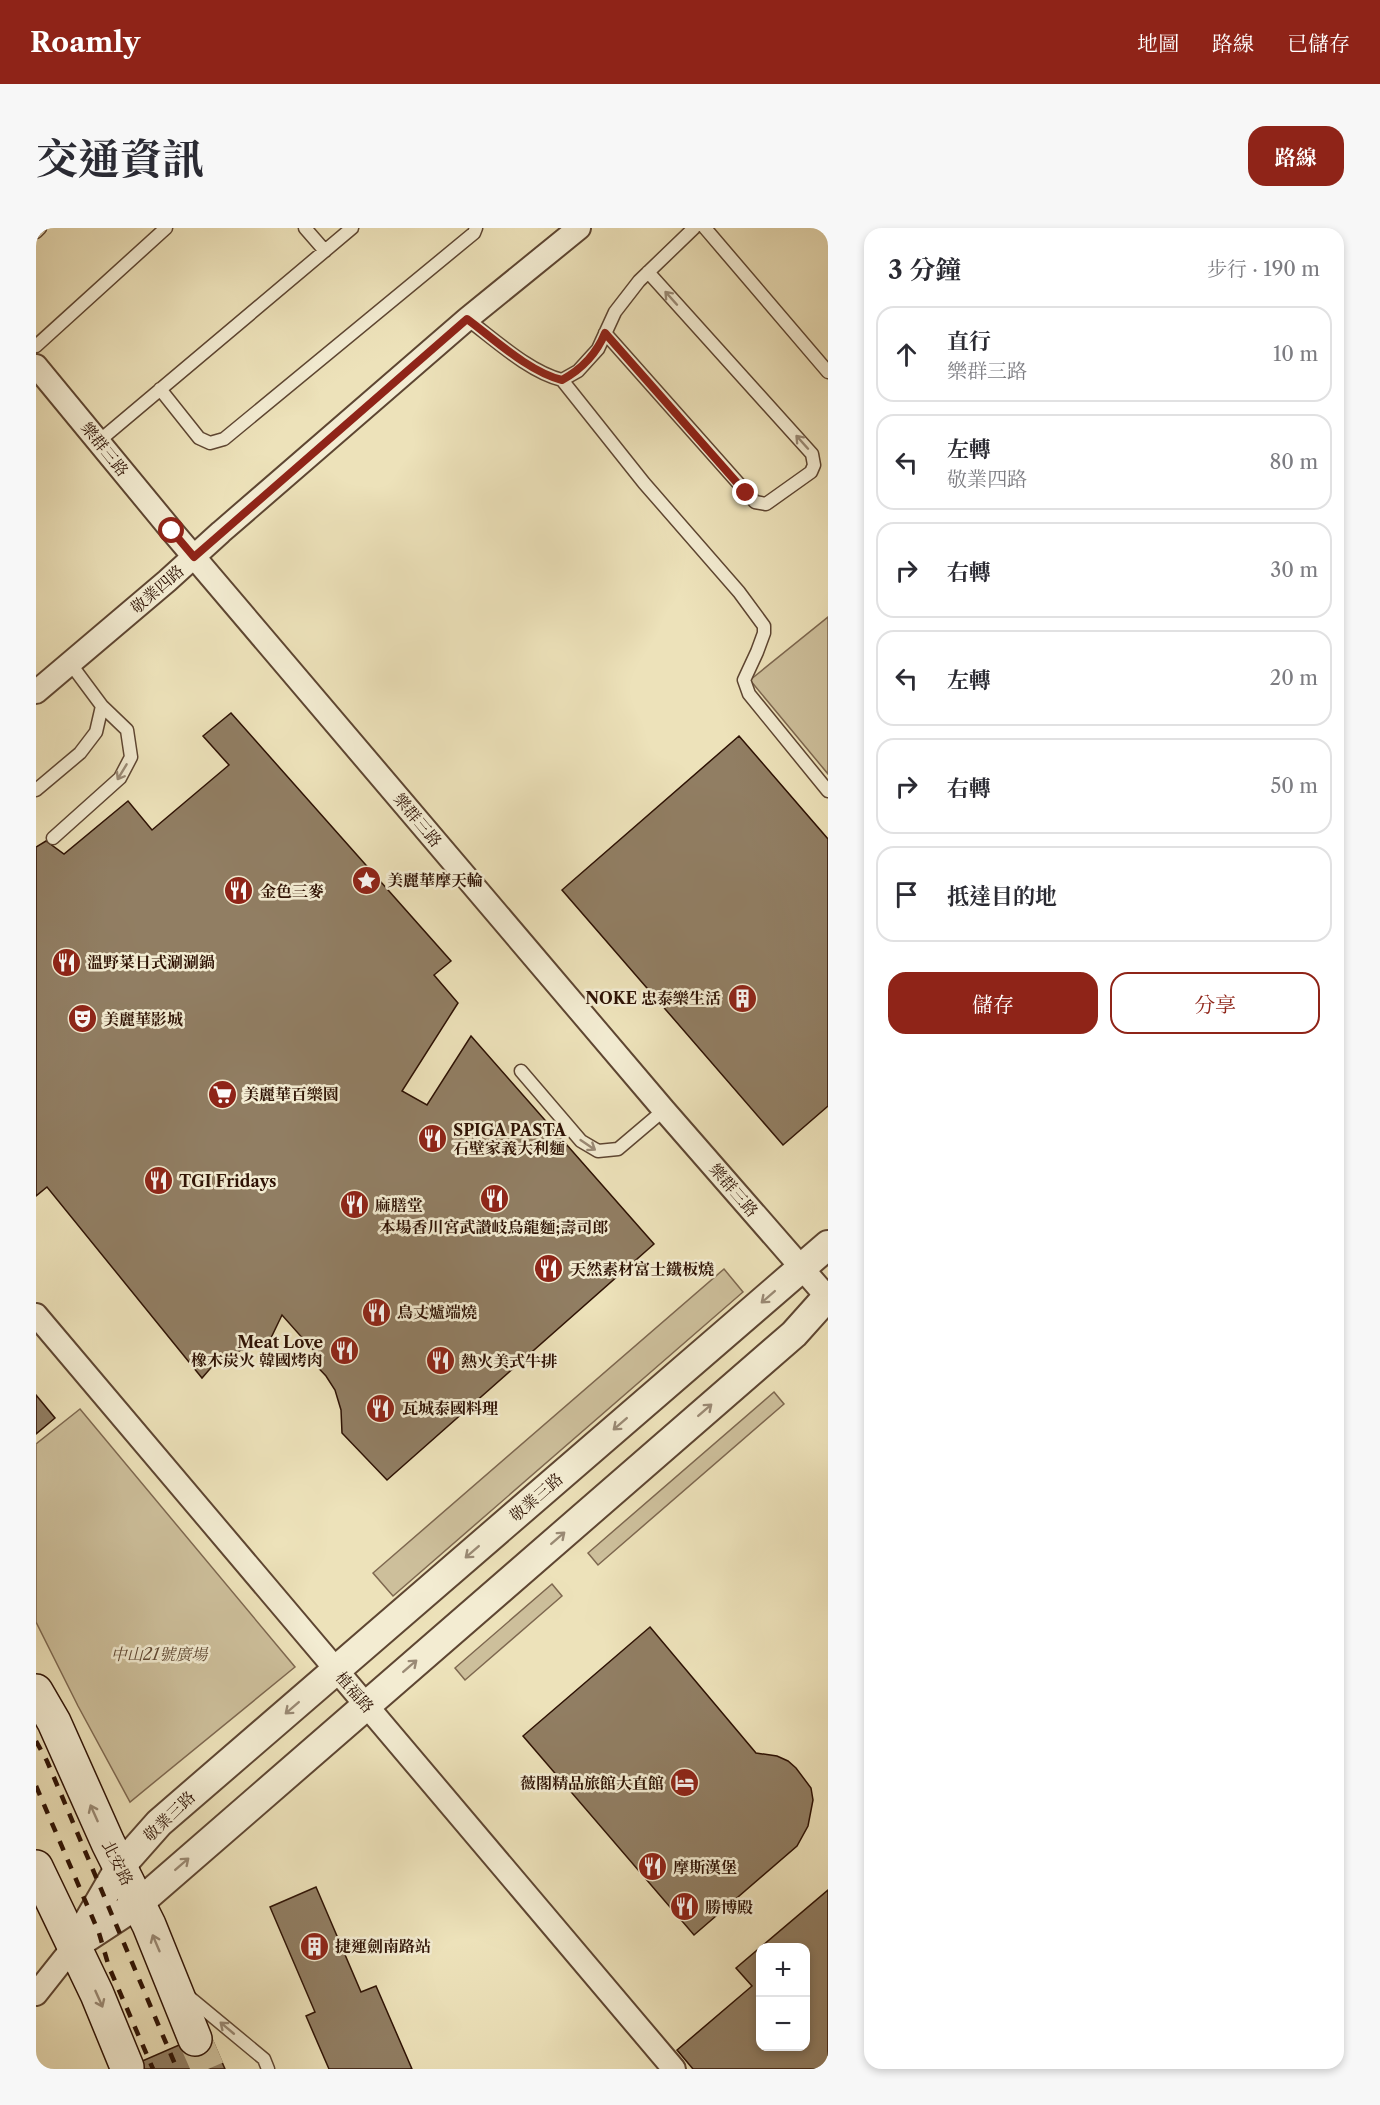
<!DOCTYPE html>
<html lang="zh-TW">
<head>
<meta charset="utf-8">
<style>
  body { margin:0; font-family:"Libre Caslon Text","Noto Serif TC",serif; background:#f7f7f7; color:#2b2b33 }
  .controls { position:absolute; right:18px; bottom:18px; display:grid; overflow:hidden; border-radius:12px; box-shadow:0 3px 9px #0003 }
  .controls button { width:54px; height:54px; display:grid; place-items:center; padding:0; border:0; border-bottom:2px solid #e1e1e2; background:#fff; color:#2b2b33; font:30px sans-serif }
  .stop { position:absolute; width:18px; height:18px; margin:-14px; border:4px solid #8f2418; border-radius:50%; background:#fff }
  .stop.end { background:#8f2418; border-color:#fff; box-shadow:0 2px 6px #0008 }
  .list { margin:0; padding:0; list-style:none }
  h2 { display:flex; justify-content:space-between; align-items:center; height:78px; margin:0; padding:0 24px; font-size:26px }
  h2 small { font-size:20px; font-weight:400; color:#7c7c81 }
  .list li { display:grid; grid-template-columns:39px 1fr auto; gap:18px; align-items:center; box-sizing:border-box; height:96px; margin:0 12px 12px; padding:0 12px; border:2px solid #e1e1e2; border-radius:18px }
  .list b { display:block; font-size:22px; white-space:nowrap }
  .list p { margin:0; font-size:20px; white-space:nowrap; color:#7c7c81 }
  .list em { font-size:20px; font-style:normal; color:#7c7c81 }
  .actions { display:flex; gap:12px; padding:18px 24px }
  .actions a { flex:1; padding:14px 0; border:2px solid #8f2418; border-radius:18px; text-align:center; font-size:21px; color:#8f2418 }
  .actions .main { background:#8f2418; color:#fff }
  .icon { flex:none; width:33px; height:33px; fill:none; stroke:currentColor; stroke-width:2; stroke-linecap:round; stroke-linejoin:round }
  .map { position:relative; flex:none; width:792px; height:1841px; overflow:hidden; border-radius:18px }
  header { display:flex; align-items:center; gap:36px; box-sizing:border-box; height:84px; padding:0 30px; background:#8f2418; color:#fff }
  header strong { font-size:28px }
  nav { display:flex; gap:33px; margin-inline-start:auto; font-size:21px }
  .intro { display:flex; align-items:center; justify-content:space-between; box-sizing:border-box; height:144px; padding:0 36px }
  h1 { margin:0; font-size:42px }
  .button { padding:15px 27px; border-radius:18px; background:#8f2418; color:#fff; font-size:21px; font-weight:700 }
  main { display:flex; gap:36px; padding:0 36px }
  aside { flex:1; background:#fff; border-radius:18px; box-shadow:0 3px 9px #0003 }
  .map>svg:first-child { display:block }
</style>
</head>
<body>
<header>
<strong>Roamly</strong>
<nav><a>地圖</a><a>路線</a><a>已儲存</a></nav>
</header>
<div class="intro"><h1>交通資訊</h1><a class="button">路線</a></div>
<main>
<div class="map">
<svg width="792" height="1841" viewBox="0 0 792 1841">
  <rect width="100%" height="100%" fill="#ede2ba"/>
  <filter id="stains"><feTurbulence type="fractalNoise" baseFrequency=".00333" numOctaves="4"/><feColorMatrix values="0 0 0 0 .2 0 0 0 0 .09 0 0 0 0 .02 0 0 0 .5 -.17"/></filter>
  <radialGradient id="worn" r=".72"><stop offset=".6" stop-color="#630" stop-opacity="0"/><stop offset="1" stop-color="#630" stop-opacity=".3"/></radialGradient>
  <!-- green -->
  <path fill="#cdbf9b" stroke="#7e6850" stroke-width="1.5" d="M792 389V546L714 452Z
    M688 1041 707 1064 357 1368 337 1345Z
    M738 1164 748 1176 562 1337 552 1325Z
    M44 1181 259 1439 94 1574 42 1478 0 1394V1216Z
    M516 1356 526 1368 429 1452 419 1440Z"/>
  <!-- building -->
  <path fill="#917e63" stroke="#2e1204" stroke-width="1.5" fill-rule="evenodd" d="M195 485 415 733 398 747 422 775 366 863 391 877 435 808 618 1016 351 1252 306 1205 305 1182 299 1162 290 1148 274 1131 278 1123 246 1087 232 1116 205 1122 179 1135 166 1150 11 959 0 968V619L10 613 28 626 92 573 116 602 193 537 167 508Z
    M703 508 792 611V878L747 917 526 662Z
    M0 1167 19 1190 0 1206Z
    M614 1399 720 1525 741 1528 752 1533 760 1540 775 1560 777 1572 772 1598 761 1618 658 1707 487 1508Z
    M280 1659 325 1764 340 1758 376 1841H293L270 1788 279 1784 234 1679Z
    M792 1662V1841H657L641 1822 716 1758 700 1740ZM724 1720H770V1818H724Z
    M173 1804 189 1841H88Z"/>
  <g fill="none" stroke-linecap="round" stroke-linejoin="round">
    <!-- secondary-tunnel -->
    <path stroke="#d0c39f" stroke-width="33" stroke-dasharray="33 16" stroke-linecap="butt" d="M159 1811 172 1841"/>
    <defs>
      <path id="service" d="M269 0 289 23
        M669 0 792 144
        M0 4 4 0
        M431 91C458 111 493 144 526 152L542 143 562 121 579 84 603 53 658 0
        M569 105 719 274 730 276 775 244 778 237 776 226 612 44
        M0 118 130 0
        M526 152 608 255 703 364 728 398V405L721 424 708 452 713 466 792 563
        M124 161 163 210 174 215 188 211 438 5 440 0
        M63 213 316 0
        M0 562 44 525 60 504 66 478 34 435
        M17 610 84 550 95 529 91 502 66 478
        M485 843 545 913 562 923 582 921 628 882
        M152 1768 228 1831 232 1841"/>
      <path id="minor" d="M0 138 136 303 628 882 792 1070
        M0 464 131 353 185 304 431 91 543 0
        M0 1087 638 1841
        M0 1766 38 1718"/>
      <path id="tertiary" d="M45 1713 103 1675 758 1106 792 1068
        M38 1718 84 1639 123 1595 792 1017"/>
      <path id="secondary" d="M0 1463 18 1494 72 1615 113 1697 159 1811
        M0 1639 61 1766 91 1839"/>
    </defs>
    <!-- service casing -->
    <use href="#service" stroke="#5e4632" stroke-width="15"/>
    <!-- minor casing -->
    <use href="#minor" stroke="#5e4632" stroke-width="26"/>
    <!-- tertiary casing -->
    <use href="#tertiary" stroke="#5e4632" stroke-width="32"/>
    <!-- secondary casing -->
    <use href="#secondary" stroke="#2e1204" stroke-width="36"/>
    <!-- service -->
    <use href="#service" stroke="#f3ecd2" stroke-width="12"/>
    <!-- minor -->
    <use href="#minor" stroke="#f3ecd2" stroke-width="22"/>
    <!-- tertiary -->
    <use href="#tertiary" stroke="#f3ecd2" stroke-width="28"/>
    <!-- secondary -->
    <use href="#secondary" stroke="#f3ecd2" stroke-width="33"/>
    <!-- rail -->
    <path stroke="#2e1204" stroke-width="4.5" stroke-dasharray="10 10" stroke-linecap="butt" d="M0 1513 11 1533 141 1841
      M0 1558 63 1705 73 1739 117 1841"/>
  </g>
  <!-- one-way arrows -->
  <defs><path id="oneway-shaft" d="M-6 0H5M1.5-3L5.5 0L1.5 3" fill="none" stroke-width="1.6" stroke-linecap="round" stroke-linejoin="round" transform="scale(1.5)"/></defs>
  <g stroke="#9a8a75">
    <use href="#oneway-shaft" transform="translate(635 70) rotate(-132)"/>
    <use href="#oneway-shaft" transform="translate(766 214) rotate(-132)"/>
    <use href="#oneway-shaft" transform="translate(86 544) rotate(121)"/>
    <use href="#oneway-shaft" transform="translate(552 917) rotate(34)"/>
    <use href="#oneway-shaft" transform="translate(732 1069) rotate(139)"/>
    <use href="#oneway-shaft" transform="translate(669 1182) rotate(-41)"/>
    <use href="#oneway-shaft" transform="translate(584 1196) rotate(139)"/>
    <use href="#oneway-shaft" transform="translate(522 1310) rotate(-41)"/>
    <use href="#oneway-shaft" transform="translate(436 1324) rotate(139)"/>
    <use href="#oneway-shaft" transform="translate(374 1438) rotate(-41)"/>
    <use href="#oneway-shaft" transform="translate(256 1480) rotate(139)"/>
    <use href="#oneway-shaft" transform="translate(58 1585) rotate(-114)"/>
    <use href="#oneway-shaft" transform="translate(146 1636) rotate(-41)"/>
    <use href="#oneway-shaft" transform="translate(120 1715) rotate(-113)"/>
    <use href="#oneway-shaft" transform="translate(63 1771) rotate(66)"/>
    <use href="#oneway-shaft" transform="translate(191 1800) rotate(-140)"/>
  </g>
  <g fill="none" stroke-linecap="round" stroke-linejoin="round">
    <!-- route -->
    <path stroke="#8f2418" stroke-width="8" d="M136 303 158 329 431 91C458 111 493 144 526 152 546 141 560 127 569 105L710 265"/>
  </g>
  <!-- icons -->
  <defs>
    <symbol id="sight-disc" viewBox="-11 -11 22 22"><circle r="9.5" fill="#8f2418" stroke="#f3ecd2"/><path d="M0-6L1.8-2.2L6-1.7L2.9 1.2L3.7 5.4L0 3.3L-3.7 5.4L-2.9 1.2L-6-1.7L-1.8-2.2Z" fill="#fff"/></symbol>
    <symbol id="restaurant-disc" viewBox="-11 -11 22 22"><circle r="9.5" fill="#8f2418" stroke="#f3ecd2"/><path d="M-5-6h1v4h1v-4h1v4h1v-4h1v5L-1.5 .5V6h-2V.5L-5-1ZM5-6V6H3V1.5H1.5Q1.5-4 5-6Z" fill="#fff"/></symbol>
    <symbol id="building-disc" viewBox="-11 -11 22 22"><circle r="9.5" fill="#8f2418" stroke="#f3ecd2"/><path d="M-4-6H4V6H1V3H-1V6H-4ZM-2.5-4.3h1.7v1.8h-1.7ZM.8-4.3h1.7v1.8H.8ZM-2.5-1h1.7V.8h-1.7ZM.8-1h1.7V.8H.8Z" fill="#fff"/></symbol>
    <symbol id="theatre-disc" viewBox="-11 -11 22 22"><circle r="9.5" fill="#8f2418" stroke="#f3ecd2"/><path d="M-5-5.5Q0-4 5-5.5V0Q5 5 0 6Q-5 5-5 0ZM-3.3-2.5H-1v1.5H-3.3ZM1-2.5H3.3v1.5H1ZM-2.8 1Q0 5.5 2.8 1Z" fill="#fff"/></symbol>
    <symbol id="supermarket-disc" viewBox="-11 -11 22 22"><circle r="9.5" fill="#8f2418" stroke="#f3ecd2"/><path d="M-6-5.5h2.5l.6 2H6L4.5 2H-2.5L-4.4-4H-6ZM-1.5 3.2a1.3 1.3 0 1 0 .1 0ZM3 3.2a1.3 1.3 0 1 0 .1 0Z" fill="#fff"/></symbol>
    <symbol id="hotel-disc" viewBox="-11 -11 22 22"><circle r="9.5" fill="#8f2418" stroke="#f3ecd2"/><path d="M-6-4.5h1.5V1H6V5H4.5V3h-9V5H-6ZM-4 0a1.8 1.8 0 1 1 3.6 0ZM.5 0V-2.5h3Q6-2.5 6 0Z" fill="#fff"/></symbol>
  </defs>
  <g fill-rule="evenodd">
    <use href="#sight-disc" x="314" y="636" width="33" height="33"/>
    <use href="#restaurant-disc" x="186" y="646" width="33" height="33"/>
    <use href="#restaurant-disc" x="14" y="718" width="33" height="33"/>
    <use href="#building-disc" x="690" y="754" width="33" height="33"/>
    <use href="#theatre-disc" x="30" y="774" width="33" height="33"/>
    <use href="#supermarket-disc" x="170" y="850" width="33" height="33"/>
    <use href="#restaurant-disc" x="380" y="894" width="33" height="33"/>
    <use href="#restaurant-disc" x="106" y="936" width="33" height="33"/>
    <use href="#restaurant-disc" x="442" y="954" width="33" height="33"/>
    <use href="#restaurant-disc" x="302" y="960" width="33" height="33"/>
    <use href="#restaurant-disc" x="496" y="1024" width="33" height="33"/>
    <use href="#restaurant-disc" x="324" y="1068" width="33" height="33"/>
    <use href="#restaurant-disc" x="292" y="1106" width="33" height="33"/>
    <use href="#restaurant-disc" x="388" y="1116" width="33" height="33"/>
    <use href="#restaurant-disc" x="328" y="1164" width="33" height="33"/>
    <use href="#hotel-disc" x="632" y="1538" width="33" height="33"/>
    <use href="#restaurant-disc" x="600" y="1622" width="33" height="33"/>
    <use href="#restaurant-disc" x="632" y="1662" width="33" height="33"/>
    <use href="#building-disc" x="262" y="1702" width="33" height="33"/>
  </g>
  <g text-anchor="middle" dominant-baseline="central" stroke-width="5" stroke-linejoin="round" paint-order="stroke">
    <!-- street labels -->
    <g font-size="16" fill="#2e1204" stroke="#f3ecd2">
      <text transform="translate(69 221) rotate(51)">樂群三路</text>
      <text transform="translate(121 361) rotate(-41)">敬業四路</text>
      <text transform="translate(382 592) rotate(50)">樂群三路</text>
      <text transform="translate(698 962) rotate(49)">樂群三路</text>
      <text transform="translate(500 1269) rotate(-41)">敬業三路</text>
      <text transform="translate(319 1464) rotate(49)">植福路</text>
      <text transform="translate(133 1588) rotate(-44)">敬業三路</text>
      <text transform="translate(82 1635) rotate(63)">北安路</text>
    </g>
    <!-- poi labels -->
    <g font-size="16" font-weight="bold" fill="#2e1204" stroke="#f3ecd2" text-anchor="start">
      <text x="351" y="652">美麗華摩天輪</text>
      <text x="224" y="663">金色三麥</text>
      <text x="51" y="734">溫野菜日式涮涮鍋</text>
      <text x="685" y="770" text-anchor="end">NOKE 忠泰樂生活</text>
      <text x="67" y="791">美麗華影城</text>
      <text x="207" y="866">美麗華百樂園</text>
      <text x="417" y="902">SPIGA PASTA<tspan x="417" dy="18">石壁家義大利麵</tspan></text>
      <text x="143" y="953">TGI Fridays</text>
      <text x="339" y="977">麻膳堂</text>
      <text x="458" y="999" text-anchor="middle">本場香川宮武讃岐烏龍麵;壽司郎</text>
      <text x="534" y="1041">天然素材富士鐵板燒</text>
      <text x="361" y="1084">鳥丈爐端燒</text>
      <text x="287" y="1114" text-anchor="end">Meat Love<tspan x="287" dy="18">橡木炭火 韓國烤肉</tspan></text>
      <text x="425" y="1133">熱火美式牛排</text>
      <text x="366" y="1180">瓦城泰國料理</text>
      <text x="628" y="1555" text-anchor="end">薇閣精品旅館大直館</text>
      <text x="637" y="1639">摩斯漢堡</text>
      <text x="669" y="1679">勝博殿</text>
      <text x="299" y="1718">捷運劍南路站</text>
    </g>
    <!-- park labels -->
    <g font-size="16" font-style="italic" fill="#5e4631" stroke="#f3ecd2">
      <text x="123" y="1426">中山21號廣場</text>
    </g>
  </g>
  <rect width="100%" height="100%" filter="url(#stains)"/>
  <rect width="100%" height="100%" fill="url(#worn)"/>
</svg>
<div class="controls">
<button>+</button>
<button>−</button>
</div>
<div class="stop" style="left:136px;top:303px"></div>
<div class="stop end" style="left:710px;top:265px"></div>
</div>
<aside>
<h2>3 分鐘<small>步行 · 190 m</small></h2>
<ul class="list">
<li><svg class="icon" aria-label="ahead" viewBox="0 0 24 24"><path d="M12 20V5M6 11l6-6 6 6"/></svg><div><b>直行</b><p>樂群三路</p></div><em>10 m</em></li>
<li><svg class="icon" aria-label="left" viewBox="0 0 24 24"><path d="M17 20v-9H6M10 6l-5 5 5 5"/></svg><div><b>左轉</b><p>敬業四路</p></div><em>80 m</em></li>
<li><svg class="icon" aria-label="right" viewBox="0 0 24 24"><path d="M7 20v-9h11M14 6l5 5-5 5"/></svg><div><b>右轉</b></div><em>30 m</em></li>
<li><svg class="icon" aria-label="left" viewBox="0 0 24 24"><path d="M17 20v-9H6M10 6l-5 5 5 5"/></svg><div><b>左轉</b></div><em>20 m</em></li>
<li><svg class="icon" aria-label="right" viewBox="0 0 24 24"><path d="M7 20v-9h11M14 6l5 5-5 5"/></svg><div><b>右轉</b></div><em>50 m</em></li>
<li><svg class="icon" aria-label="arrive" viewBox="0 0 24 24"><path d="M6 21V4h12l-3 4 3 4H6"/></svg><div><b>抵達目的地</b></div></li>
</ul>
<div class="actions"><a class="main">儲存</a><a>分享</a></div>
</aside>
</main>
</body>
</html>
